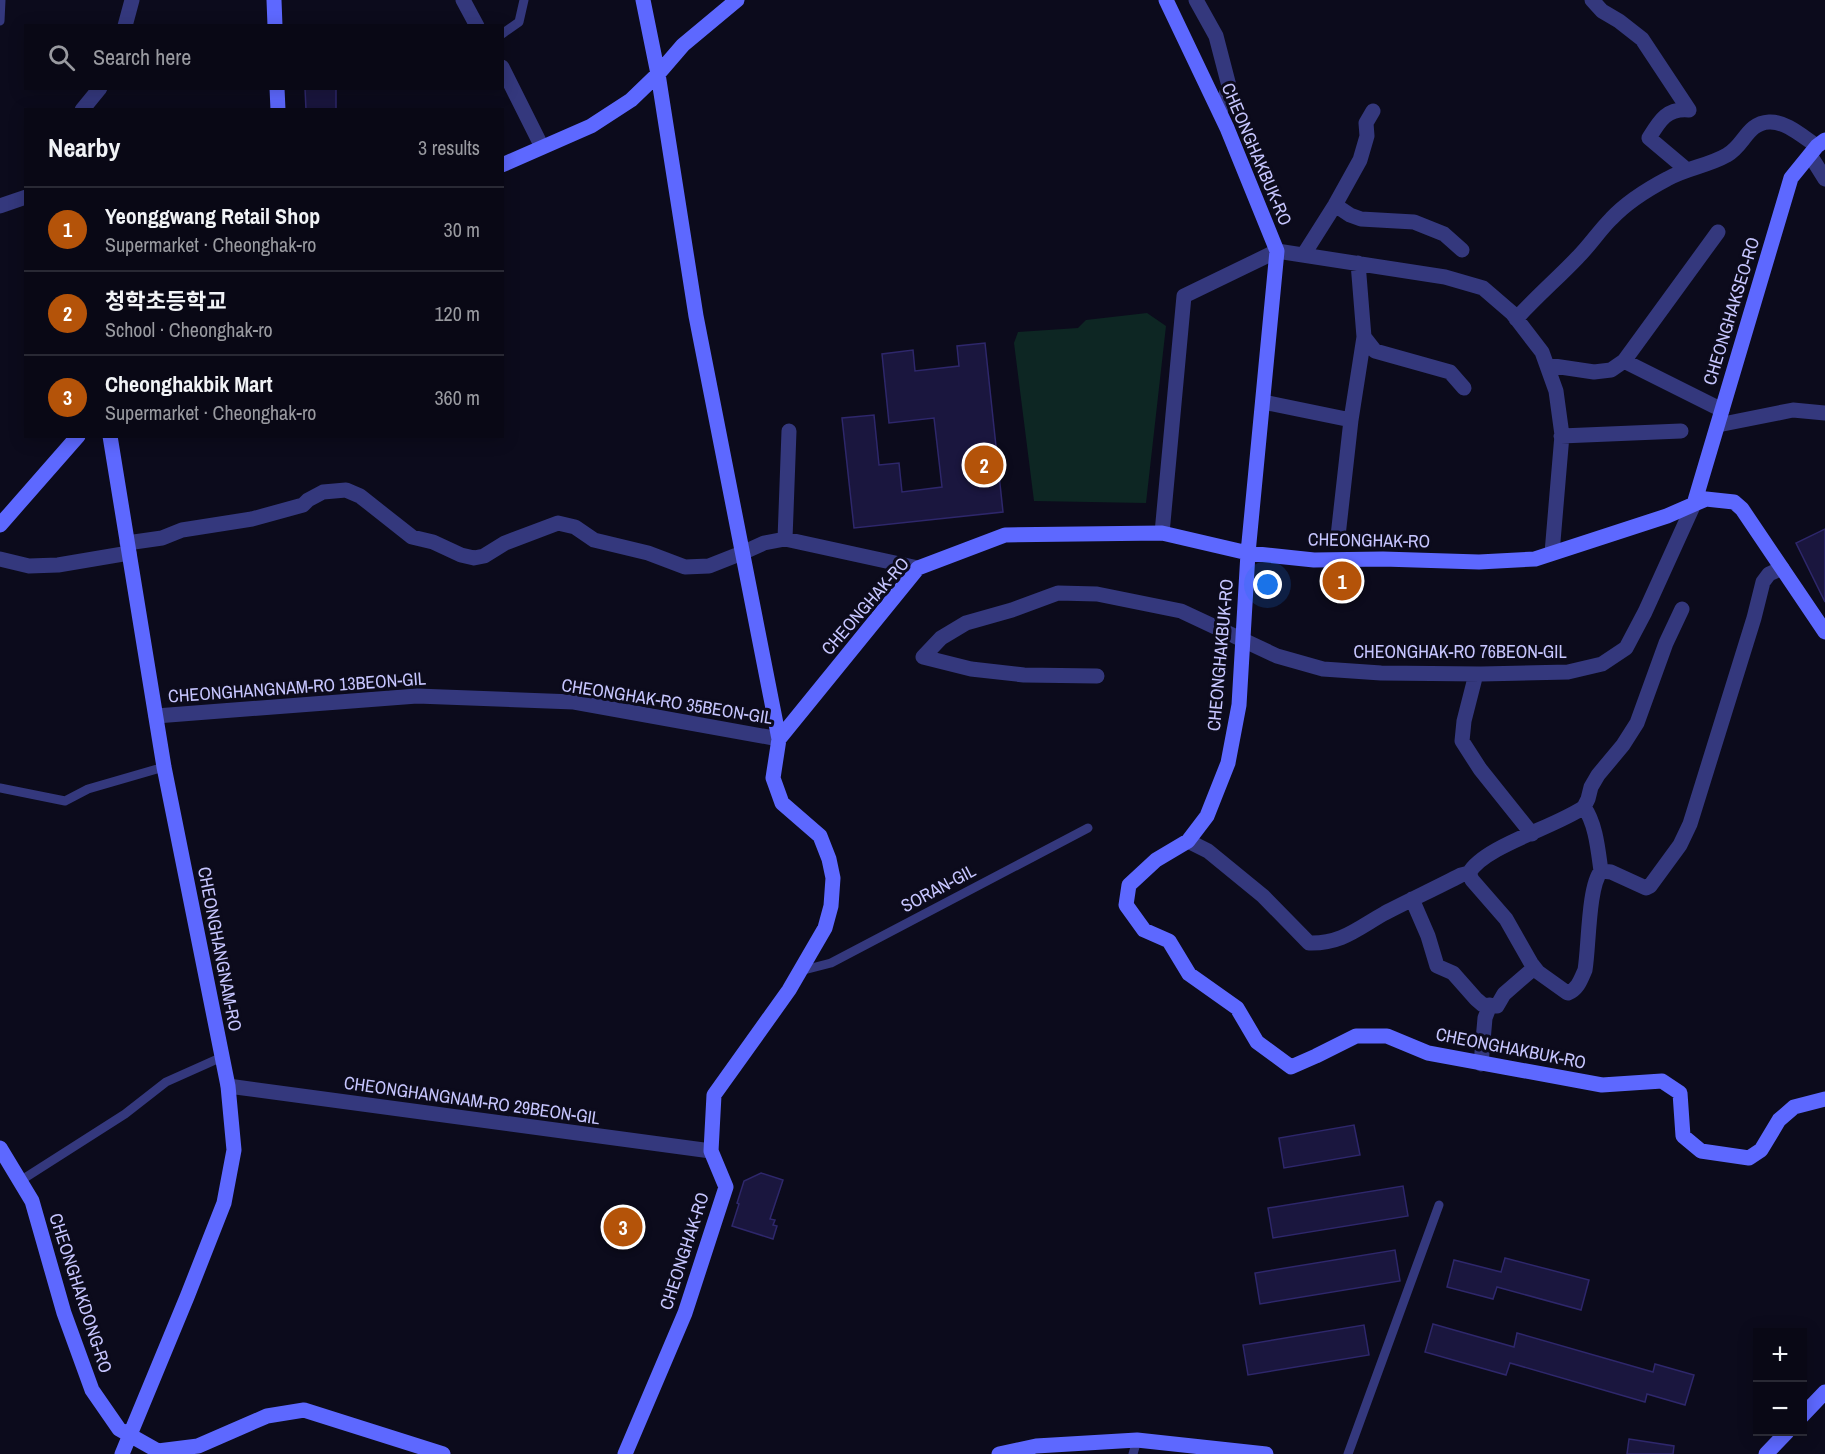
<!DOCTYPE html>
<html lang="en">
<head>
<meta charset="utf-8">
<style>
  body { margin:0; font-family:"Archivo Narrow","Noto Sans KR",sans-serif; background:#171622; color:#f1f3f6 }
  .controls { position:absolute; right:18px; bottom:18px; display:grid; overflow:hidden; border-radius:0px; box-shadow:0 3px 15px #0003 }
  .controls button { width:54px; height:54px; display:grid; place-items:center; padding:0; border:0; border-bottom:2px solid #292934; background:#090815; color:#f1f3f6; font:30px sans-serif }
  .you { position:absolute; left:1268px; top:585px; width:21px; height:21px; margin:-15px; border:4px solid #fff; border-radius:50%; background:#1a73e8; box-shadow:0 0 0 9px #1a73e833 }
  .badge { display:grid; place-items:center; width:39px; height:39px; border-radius:50%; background:#b45309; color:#fff; font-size:20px; font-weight:700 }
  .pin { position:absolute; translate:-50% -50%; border:3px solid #fff; box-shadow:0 2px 6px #0006 }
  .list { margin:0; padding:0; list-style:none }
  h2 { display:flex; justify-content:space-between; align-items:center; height:78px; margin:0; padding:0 24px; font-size:26px }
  h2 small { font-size:20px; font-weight:400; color:#999aa0 }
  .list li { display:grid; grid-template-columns:39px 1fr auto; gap:18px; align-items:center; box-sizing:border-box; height:84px; padding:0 24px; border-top:2px solid #292934 }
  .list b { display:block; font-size:22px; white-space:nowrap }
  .list p { margin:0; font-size:20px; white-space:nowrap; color:#999aa0 }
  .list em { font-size:20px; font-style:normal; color:#999aa0 }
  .icon { flex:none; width:33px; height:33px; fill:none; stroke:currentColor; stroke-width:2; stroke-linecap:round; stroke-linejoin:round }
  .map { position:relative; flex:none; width:1825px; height:1454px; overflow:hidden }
  .search { position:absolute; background:#090815; box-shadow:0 3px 15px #0003; left:24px; top:24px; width:480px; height:66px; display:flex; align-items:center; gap:15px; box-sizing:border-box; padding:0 21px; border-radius:0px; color:#999aa0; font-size:22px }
  .panel { position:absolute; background:#090815; box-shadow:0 3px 15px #0003; left:24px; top:108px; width:480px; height:330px; border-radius:0px }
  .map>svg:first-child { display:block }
</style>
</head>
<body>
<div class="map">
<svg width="1825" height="1454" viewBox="0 0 1825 1454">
  <rect width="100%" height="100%" fill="#0c0b1c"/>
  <!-- pitch -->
  <path fill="#0d2623" d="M1147 313 1166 326 1146 503 1034 501 1014 343 1018 332 1078 328 1086 320Z"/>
  <!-- building -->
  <path fill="#1a163e" stroke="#2e276b" stroke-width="1.5" d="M305 88H336V110H306Z
    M985 343 1003 512 854 528 842 418 874 415 879 465 899 463 902 492 942 487 934 418 889 423 882 354 913 350 915 371 959 366 957 346Z
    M1825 529V602L1796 543Z
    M1354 1125 1360 1155 1284 1168 1279 1138Z
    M761 1173 783 1180 770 1219 775 1220 773 1225 777 1226 773 1239 732 1226 739 1204 737 1203 744 1181Z
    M1403 1186 1408 1216 1273 1238 1268 1208Z
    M1395 1250 1400 1281 1260 1304 1255 1273Z
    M1505 1258 1589 1280 1581 1310 1497 1287 1493 1299 1447 1287 1454 1260 1501 1272Z
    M1433 1324 1514 1347 1517 1333 1653 1372 1655 1364 1694 1375 1685 1405 1647 1394 1645 1402 1510 1363 1506 1375 1425 1352Z
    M1364 1325 1369 1355 1248 1375 1243 1345Z
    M1629 1439 1674 1446 1673 1454H1627Z"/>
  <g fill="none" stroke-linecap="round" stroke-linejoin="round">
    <!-- lane -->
    <path stroke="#34387d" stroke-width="9" d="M0 21 1 0
      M502 34 519 22 524 0
      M0 788 65 801 88 789 164 767
      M800 971 831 963 1088 828
      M20 1181 125 1114 166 1082 222 1057
      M1133 1454 1137 1440
      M1348 1454 1439 1205"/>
    <!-- street -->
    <path stroke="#34387d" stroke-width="15" d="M463 0 477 26
      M1196 0 1216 36 1229 86 1220 112
      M1592 0 1602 11 1619 21 1642 39 1689 110
      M125 26 132 0
      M502 67 542 147
      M82 110 100 88
      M1810 155 1825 179
      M1687 170 1649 138C1660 120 1667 108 1689 110
      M1335 205 1350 215 1361 219 1414 222 1444 234 1462 250
      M0 206 26 197
      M1304 254 1335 205 1360 160 1367 136 1366 123 1373 111
      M1358 263 1364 337 1375 351 1450 372 1464 388
      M1516 319C1536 297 1558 278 1578 257 1590 245 1599 231 1611 219 1626 203 1648 189 1667 179 1686 168 1708 166 1727 155 1744 146 1747 123 1769 122 1786 121 1803 137 1817 146
      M1624 361 1722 410
      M1547 365 1594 372 1611 370 1624 361 1718 232
      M1263 402 1351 420
      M1718 425 1793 410 1825 413
      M1561 436 1681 431
      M1162 533 1184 296 1277 251 1445 277 1483 288 1512 313 1542 352 1556 391 1562 435 1552 553
      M1338 536 1351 420 1364 337
      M785 539 789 431
      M127 543 162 538 182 530 252 519 303 505 308 500 323 492 346 490 360 496 412 537 433 542 461 555 474 558 484 556 505 543 558 523 575 527 594 540 648 553 685 567 709 566 742 553 764 543 785 539 918 568
      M0 559 29 566 58 565 129 553
      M1476 674 1464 721 1462 741 1480 769 1532 834
      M1097 676 1024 675 971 669 923 657 941 638 966 623 1012 610 1058 593 1097 594 1181 611 1277 656 1323 669 1381 673 1481 674 1568 672 1602 664 1626 648 1645 612 1694 504
      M156 716 417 696 574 702 779 739
      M1584 807 1588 799 1591 787 1598 775 1623 745 1637 723 1666 643 1682 609
      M1188 841 1208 851 1263 896 1309 943C1342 944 1358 928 1385 913 1410 900 1436 888 1461 875L1469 873
      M1601 871C1598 850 1596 824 1584 807 1556 827 1484 846 1469 873L1472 880 1506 919 1531 963 1538 972 1566 992 1568 993C1578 989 1581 979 1585 970 1589 947 1588 887 1601 871L1611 872 1646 888 1650 886 1680 845 1690 824 1754 618 1763 582 1769 574 1782 568
      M1412 899 1428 936 1437 966 1453 973 1476 999 1483 1005 1497 1006 1504 994 1534 968
      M1481 1064 1485 1018 1490 1005
      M228 1086 711 1151"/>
    <!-- secondary -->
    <path stroke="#5d68ff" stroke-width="15" d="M274 0 275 26
      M643 0 658 74 696 316 779 739
      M1166 0 1227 128 1277 251 1248 553 1239 705 1228 763 1207 816 1188 841 1156 860 1129 885 1126 905 1144 930 1169 941 1189 974 1237 1008 1257 1042 1291 1067 1316 1056 1356 1036H1387L1428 1053 1602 1085 1662 1081 1680 1093 1683 1136 1701 1151 1749 1158 1761 1150 1779 1120 1794 1107 1825 1099
      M277 88 278 110
      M502 165 591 126 631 100 658 74 683 45 737 0
      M110 436 164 767 228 1086 234 1150 224 1203 187 1297 122 1454
      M1694 504 1791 178 1817 146 1825 140
      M0 525 78 436
      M0 1148 32 1201 64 1313 92 1390 119 1429 158 1451 198 1446 267 1416 304 1410 443 1454
      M1802 1416 1825 1392
      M625 1454 685 1313 726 1187 711 1151 714 1095 789 990 825 928 831 906 833 878 829 859 820 836 782 803 773 778 779 739 918 568 1005 535 1162 533 1248 553 1314 560 1383 559 1479 562 1535 559 1667 516 1706 499 1734 502 1742 509 1825 632
      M999 1454 1036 1446 1137 1440 1266 1454
      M1766 1454 1787 1432"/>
  </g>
  <g text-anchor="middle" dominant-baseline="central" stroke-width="6" stroke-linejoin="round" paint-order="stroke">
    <!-- street labels -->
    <g font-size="18" fill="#c7c6ff" stroke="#0c0b1c">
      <text transform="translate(1257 154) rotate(67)">CHEONGHAKBUK-RO</text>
      <text transform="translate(1731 311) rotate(-73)">CHEONGHAKSEO-RO</text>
      <text transform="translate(1369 540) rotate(1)">CHEONGHAK-RO</text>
      <text transform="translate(865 606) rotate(-49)">CHEONGHAK-RO</text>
      <text x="1460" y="651">CHEONGHAK-RO 76BEON-GIL</text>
      <text transform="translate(1220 655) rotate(-85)">CHEONGHAKBUK-RO</text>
      <text transform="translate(297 687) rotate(-4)">CHEONGHANGNAM-RO 13BEON-GIL</text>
      <text transform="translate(667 701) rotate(9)">CHEONGHAK-RO 35BEON-GIL</text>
      <text transform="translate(938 888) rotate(-28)">SORAN-GIL</text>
      <text transform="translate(220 949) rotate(79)">CHEONGHANGNAM-RO</text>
      <text transform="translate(1511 1048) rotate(11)">CHEONGHAKBUK-RO</text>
      <text transform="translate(472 1100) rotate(8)">CHEONGHANGNAM-RO 29BEON-GIL</text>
      <text transform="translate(684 1251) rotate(-72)">CHEONGHAK-RO</text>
      <text transform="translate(81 1293) rotate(72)">CHEONGHAKDONG-RO</text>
    </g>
  </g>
</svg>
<div class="controls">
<button>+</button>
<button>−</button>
</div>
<div class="you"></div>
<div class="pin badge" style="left:1342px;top:581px">1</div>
<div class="pin badge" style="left:984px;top:465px">2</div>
<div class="pin badge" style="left:623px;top:1227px">3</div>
<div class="search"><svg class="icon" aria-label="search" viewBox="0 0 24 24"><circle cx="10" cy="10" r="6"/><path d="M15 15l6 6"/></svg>Search here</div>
<section class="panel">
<h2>Nearby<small>3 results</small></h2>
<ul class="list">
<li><span class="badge">1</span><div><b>Yeonggwang Retail Shop</b><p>Supermarket · Cheonghak-ro</p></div><em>30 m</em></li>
<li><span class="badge">2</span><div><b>청학초등학교</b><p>School · Cheonghak-ro</p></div><em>120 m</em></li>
<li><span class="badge">3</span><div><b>Cheonghakbik Mart</b><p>Supermarket · Cheonghak-ro</p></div><em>360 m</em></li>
</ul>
</section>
</div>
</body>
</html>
